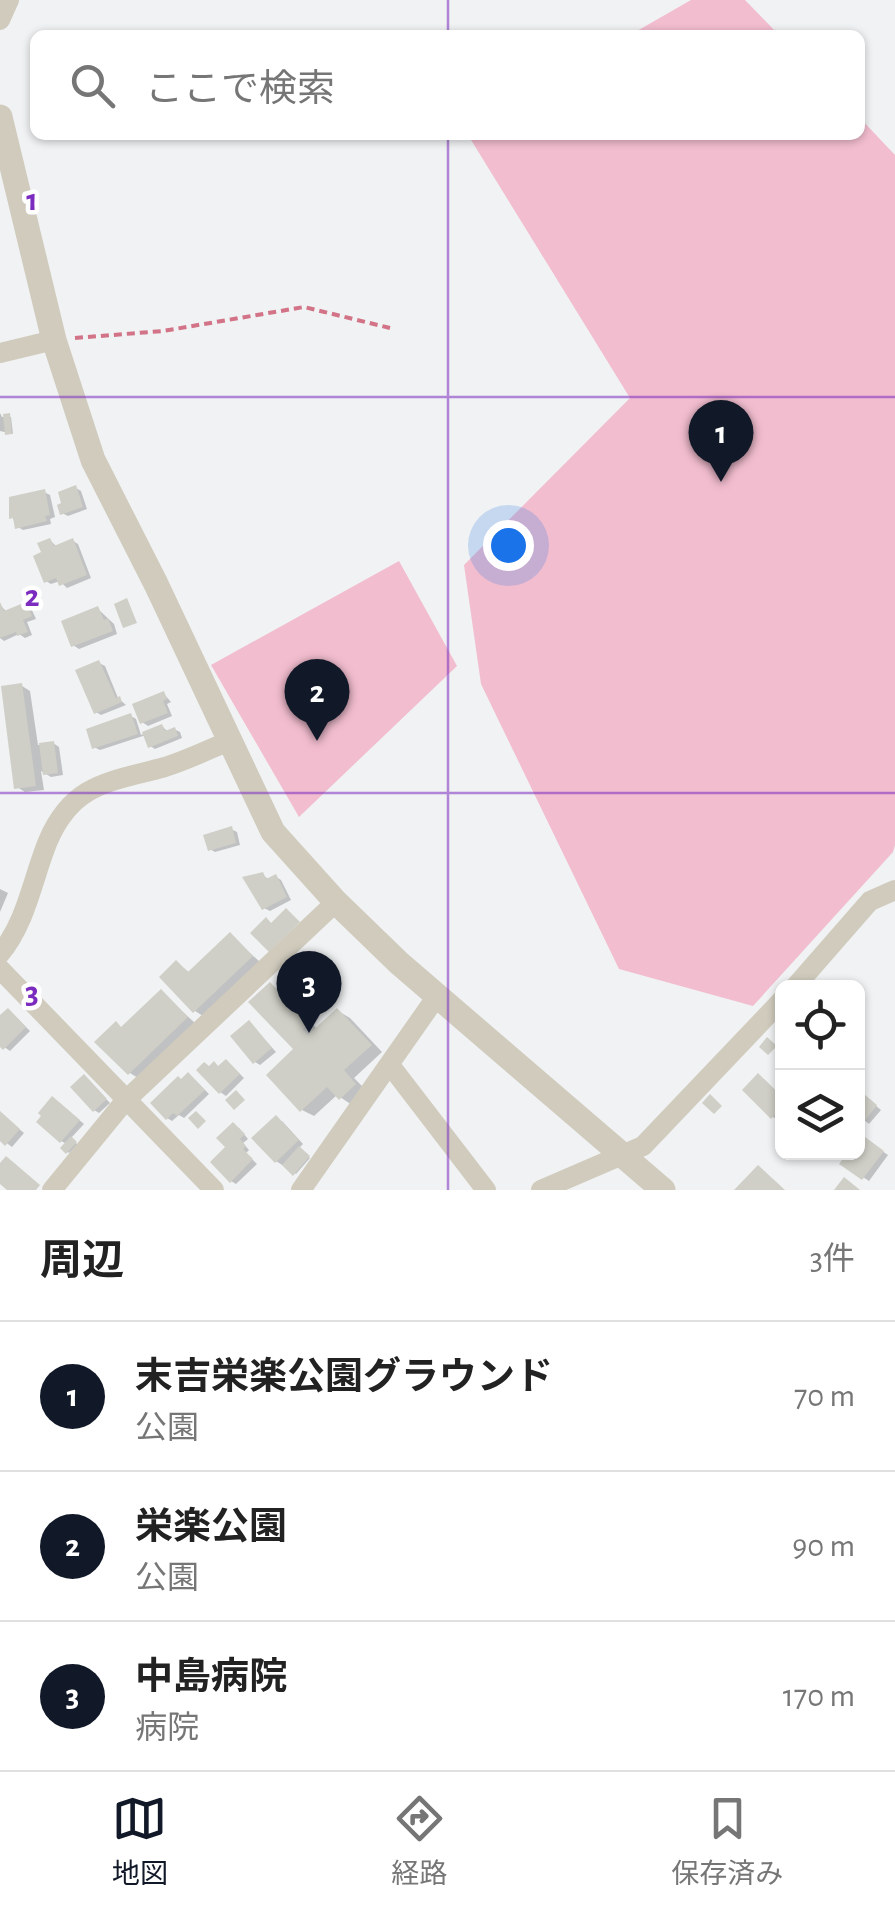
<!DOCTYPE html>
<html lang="ja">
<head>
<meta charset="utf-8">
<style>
  body { margin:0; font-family:"Alegreya Sans","Noto Sans JP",sans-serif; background:#f6f6f6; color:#222 }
  .controls { position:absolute; right:30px; bottom:30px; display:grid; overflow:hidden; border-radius:15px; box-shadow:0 2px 8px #0004 }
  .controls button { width:90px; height:90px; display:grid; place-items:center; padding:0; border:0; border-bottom:2px solid #e0e0e0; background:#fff; color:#222; font:50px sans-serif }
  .you { position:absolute; left:508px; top:545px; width:35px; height:35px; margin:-25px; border:8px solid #fff; border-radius:50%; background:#1a73e8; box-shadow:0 0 0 15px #1a73e833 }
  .badge { display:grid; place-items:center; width:65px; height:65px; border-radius:50%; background:#111827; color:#fff; font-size:32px; font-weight:700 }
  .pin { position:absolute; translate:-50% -82px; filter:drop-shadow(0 2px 5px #0008) }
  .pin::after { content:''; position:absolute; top:52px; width:35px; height:30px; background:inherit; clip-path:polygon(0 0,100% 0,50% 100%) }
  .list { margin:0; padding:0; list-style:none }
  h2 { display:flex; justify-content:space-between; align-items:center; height:130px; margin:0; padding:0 40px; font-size:42px }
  h2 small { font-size:32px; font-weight:400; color:#767676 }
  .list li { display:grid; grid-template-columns:65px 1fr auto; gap:30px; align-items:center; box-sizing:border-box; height:150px; padding:0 40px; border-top:2px solid #e0e0e0 }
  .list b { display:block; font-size:38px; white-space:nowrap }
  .list p { margin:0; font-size:32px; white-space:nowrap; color:#767676 }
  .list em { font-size:32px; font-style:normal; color:#767676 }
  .icon { flex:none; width:55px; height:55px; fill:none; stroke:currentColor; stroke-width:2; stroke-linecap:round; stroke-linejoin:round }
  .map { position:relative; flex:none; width:895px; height:1190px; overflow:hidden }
  .search { position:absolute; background:#fff; box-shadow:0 2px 8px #0004; left:30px; right:30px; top:30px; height:110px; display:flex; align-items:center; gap:25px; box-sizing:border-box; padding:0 35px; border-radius:15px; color:#767676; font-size:38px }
  .sheet { height:580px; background:#fff }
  nav { display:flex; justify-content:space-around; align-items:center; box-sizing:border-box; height:140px; border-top:2px solid #e0e0e0; background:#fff; font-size:28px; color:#767676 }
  nav a { display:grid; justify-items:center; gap:5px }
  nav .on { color:#111827 }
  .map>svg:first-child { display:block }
</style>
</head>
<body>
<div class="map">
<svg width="895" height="1190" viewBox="0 0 895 1190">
  <rect width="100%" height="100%" fill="#f0f2f3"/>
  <!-- green -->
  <path fill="#f2bdcf" d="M691 0H745L779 35H630Z
    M860 118 895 155V845L893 852 753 1006 619 969 481 684 464 565 630 398 468 135H860Z
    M399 561 457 666 299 817 211 665Z"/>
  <!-- shadow -->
  <path fill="#0003" d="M0 413 2 417H11L13 434 0 431Z
    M76 488 81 491 87 509 68 516 62 513Z
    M44 492 50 495 55 517 50 519 51 524 23 530 18 527 12 517Z
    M50 540 57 547 73 541 78 544 91 578 67 588 60 581 51 584 46 581 44 554Z
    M26 604 31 608 36 619 27 622 32 635 25 638 19 634 4 641 0 638V605L7 612Z
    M98 609 114 624 117 634 79 649 73 645Z
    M99 663 105 666 118 698 126 705 101 715 96 712Z
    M22 686 30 691 38 745 53 743 59 747 63 775 51 777 41 771 44 790 25 792 17 787Z
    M164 694 171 702 167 704 172 716 148 726 142 722Z
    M131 716 136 719 141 735 162 726 168 732 174 729 180 732 182 738 155 749 150 746 146 735 100 750 94 747Z
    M231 829 237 832 240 845 215 852 210 849Z
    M262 874 269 880 276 877 281 880 291 900 270 911 264 908Z
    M0 889 8 893 0 912Z
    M230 935 260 962 203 1016 195 1011 177 963 190 973Z
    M270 985 282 991 318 1030 338 1011 350 1018 382 1052 354 1078 367 1091 352 1105 337 1095 314 1116 302 1110 296 1050Z
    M161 992 195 1023 138 1078 130 1073 123 1028Z
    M13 1014 30 1031 10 1051 0 1044V1019Z
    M250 1023 276 1052 260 1065 255 1062Z
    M231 1065 244 1078 226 1096 220 1092 210 1068Z
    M85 1077 110 1103 99 1113 94 1110Z
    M193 1078 209 1094 184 1118 179 1115 172 1121 167 1118 182 1081Z
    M764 1079 782 1097V1115L778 1120 773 1117Z
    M858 1091 881 1110 869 1124 858 1115Z
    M58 1102 84 1124 71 1138 78 1145 69 1153 63 1148 67 1144 61 1141Z
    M0 1113 24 1133 12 1147 0 1138Z
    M282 1121 303 1144 298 1149 310 1158 296 1174 276 1161Z
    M239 1128 248 1139 243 1143 249 1150 246 1153 257 1164 236 1184 231 1181 228 1147Z
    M861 1137 888 1155 869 1181 843 1164 858 1152Z"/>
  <!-- building -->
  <path fill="#cfcfc7" d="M10 413 12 434 5 435 3 414Z
    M76 485 83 507 60 515 57 505 61 503 58 492Z
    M45 489 50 515 45 516 47 521 15 529 13 518 9 519V497Z
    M50 538 54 546 73 538 87 575 59 586 56 578 44 583 33 556 41 552 37 543Z
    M127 598 137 623 123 628 114 604Z
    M0 602 4 611 26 602 32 616 23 620 28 632 17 636 16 632 0 638Z
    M98 606 104 620 108 618 113 631 71 647 61 621Z
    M99 660 116 698 120 696 122 702 94 714 75 670Z
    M22 683 36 786 14 789 1 686Z
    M164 691 167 699 163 701 168 713 140 724 132 704Z
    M131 713 138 734 92 749 86 729Z
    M162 724 165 731 175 727 178 736 148 748 142 732Z
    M54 741 58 773 43 775 39 743Z
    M232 826 236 843 208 851 203 835Z
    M263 872 266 879 276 874 287 897 262 910 242 877Z
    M286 908 300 922 269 952 250 933 266 917 271 923Z
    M230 932 253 956 193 1013 159 977 176 960 188 972Z
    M270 982 309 1023 303 1029 308 1035 337 1008 372 1045 344 1070 356 1084 339 1100 327 1087 300 1112 266 1075 293 1049 248 1002Z
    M161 989 188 1017 128 1075 94 1042 116 1021 121 1027Z
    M8 1008 26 1027 3 1050 0 1047V1015Z
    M249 1020 272 1048 253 1064 230 1036Z
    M767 1037 777 1046 768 1055 759 1047Z
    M226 1059 240 1074 219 1094 196 1070 204 1062 209 1066 214 1061 218 1066Z
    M188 1072 205 1090 177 1116 173 1113 166 1120 150 1103 178 1076 181 1079Z
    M758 1073 782 1097V1107L771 1119 742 1090Z
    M84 1074 107 1099 93 1112 70 1087Z
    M858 1089 877 1105 863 1123 858 1119Z
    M236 1090 245 1100 234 1110 225 1100Z
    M710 1094 722 1106 714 1114 702 1103Z
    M52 1096 80 1120 60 1143 36 1122 41 1116 38 1113Z
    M0 1111 20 1129 5 1146 0 1141Z
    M196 1111 206 1121 198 1129 188 1118Z
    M276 1115 299 1140 275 1163 251 1138Z
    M233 1122 245 1134 240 1139 246 1146 243 1149 253 1159 230 1183 210 1162 225 1147 216 1138Z
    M861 1134 884 1151 862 1180 839 1164 848 1152H858Z
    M71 1136 77 1142 66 1154 60 1148Z
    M299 1146 310 1156 293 1176 282 1165Z
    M6 1156 40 1185 36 1190H7L0 1184V1163Z
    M758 1165 785 1190H734Z
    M844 1177 860 1190H834Z"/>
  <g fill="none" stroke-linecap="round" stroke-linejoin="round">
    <!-- path -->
    <path stroke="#d27387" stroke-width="4" stroke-dasharray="8 5" stroke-linecap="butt" d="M75 338 163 331 304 307 390 328"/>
    <!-- minor -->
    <path stroke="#d0cbbd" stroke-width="20" d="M0 20 9 0
      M0 353 54 340
      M0 954C27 921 32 880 48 841 73 782 111 782 165 767 187 760 208 750 229 741
      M0 969 214 1190
      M794 988 870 901 895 890
      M390 1065 486 1190
      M52 1190 125 1101 336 902
      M301 1190 437 996
      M541 1190 643 1146 782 1000"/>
    <!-- tertiary -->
    <path stroke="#d0cbbd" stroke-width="25" d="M0 117 54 340 93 460 156 584 273 832 336 902 399 963 663 1190"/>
  </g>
  <!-- grid -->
  <path fill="none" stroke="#7b2cbf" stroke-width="2.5" stroke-opacity="0.55" d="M448 0V35M448 135V1190M0 397H895M0 793H895"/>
  <g font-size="32" text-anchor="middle" font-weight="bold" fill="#7b2cbf" stroke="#fff" stroke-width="9" stroke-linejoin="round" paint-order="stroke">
    <text x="32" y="210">1</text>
    <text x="32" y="606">2</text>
    <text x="32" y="1003">3</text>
  </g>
</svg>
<div class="controls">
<button><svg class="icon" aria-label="locate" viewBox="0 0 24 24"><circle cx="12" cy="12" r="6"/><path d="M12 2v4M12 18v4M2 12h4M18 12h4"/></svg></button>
<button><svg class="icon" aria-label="layers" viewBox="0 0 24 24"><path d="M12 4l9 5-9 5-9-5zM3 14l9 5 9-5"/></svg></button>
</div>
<div class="you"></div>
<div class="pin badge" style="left:721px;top:482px">1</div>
<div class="pin badge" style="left:317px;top:741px">2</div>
<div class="pin badge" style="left:309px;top:1033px">3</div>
<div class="search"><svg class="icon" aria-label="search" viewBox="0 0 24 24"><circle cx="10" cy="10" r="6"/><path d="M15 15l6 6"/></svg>ここで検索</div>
</div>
<section class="sheet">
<h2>周辺<small>3件</small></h2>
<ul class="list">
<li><span class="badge">1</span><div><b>末吉栄楽公園グラウンド</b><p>公園</p></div><em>70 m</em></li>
<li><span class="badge">2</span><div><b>栄楽公園</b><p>公園</p></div><em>90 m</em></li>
<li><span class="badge">3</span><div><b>中島病院</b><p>病院</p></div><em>170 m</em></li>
</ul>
</section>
<nav>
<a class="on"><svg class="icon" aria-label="map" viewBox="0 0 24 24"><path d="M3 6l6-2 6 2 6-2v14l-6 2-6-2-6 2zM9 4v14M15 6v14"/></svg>地図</a>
<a><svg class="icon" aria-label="directions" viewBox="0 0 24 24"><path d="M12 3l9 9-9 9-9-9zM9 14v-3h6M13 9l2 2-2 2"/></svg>経路</a>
<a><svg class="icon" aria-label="saved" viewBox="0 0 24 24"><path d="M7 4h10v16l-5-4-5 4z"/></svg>保存済み</a>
</nav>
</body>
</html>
